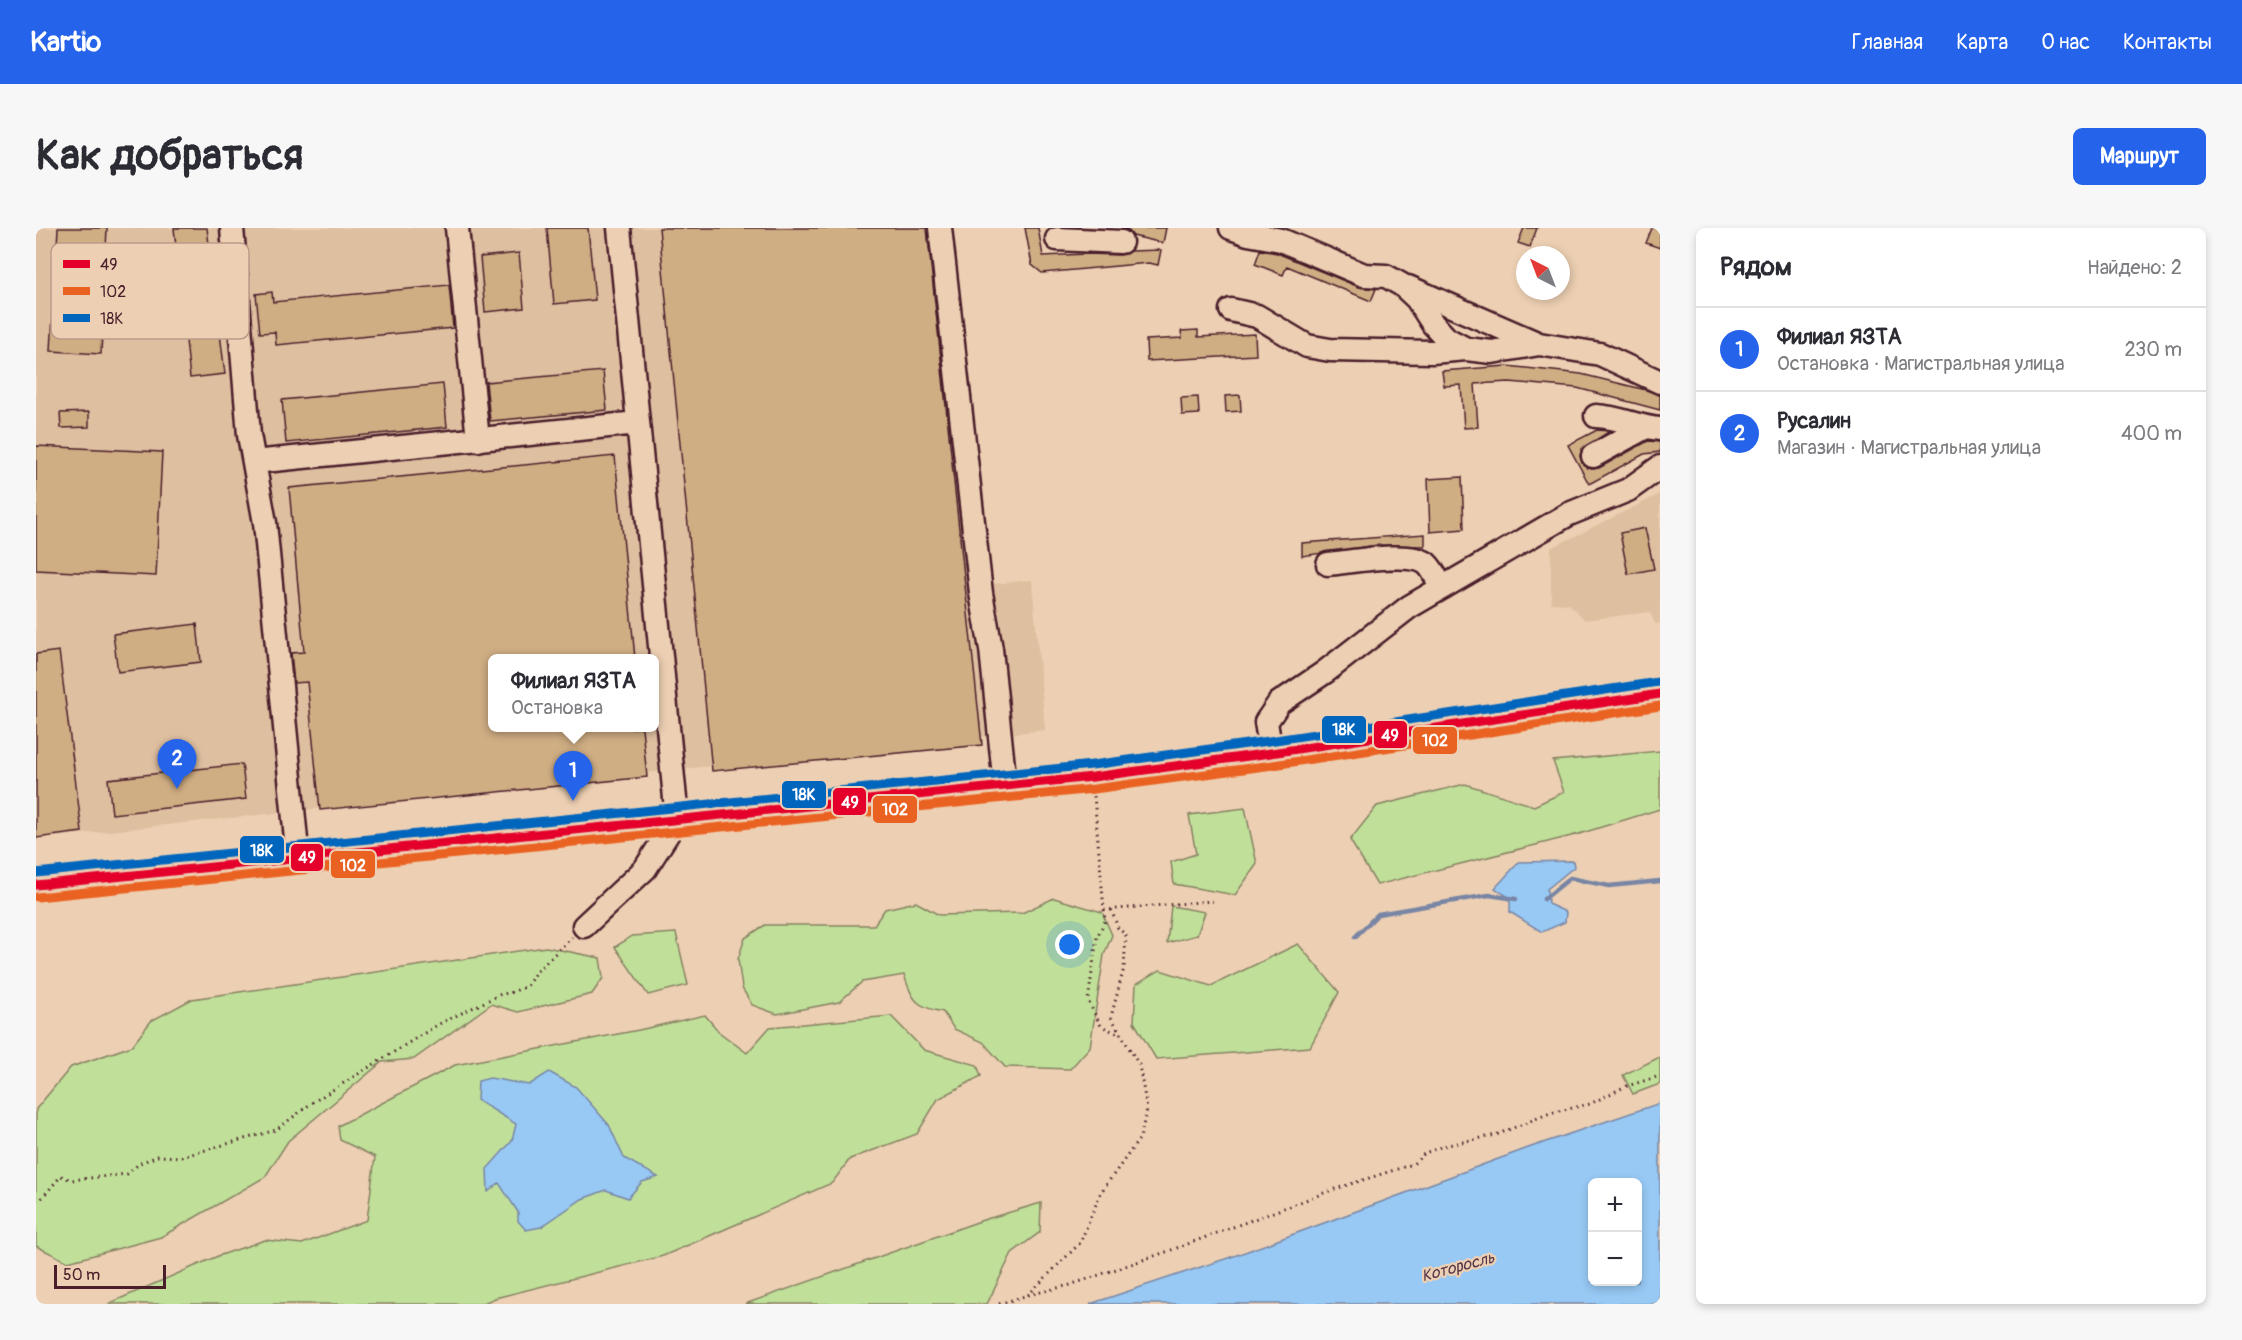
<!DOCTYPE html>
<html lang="ru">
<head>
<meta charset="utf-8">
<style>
  body { margin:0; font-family:Pangolin,sans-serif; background:#f7f7f7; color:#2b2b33 }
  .controls { position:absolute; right:18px; bottom:18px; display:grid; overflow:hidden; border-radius:9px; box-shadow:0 3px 9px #0003 }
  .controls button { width:54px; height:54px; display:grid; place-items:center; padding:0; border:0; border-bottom:2px solid #e1e1e2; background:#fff; color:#2b2b33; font:30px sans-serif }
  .compass { position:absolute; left:1480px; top:18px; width:54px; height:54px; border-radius:50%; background:#fff; box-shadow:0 3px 9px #0003; rotate:318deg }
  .scale { position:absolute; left:18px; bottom:15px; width:112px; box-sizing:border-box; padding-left:6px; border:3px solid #4a1f2b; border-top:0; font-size:16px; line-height:21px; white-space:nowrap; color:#4a1f2b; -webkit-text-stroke:4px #edd0b3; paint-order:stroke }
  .you { position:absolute; left:1034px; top:717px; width:21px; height:21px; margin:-15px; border:4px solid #fff; border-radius:50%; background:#1a73e8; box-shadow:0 0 0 9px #1a73e833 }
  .badge { display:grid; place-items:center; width:39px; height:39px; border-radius:50%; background:#2563eb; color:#fff; font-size:20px; font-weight:700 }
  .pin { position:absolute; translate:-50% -50px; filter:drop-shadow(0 2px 3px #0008) }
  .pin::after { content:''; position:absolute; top:32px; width:21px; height:18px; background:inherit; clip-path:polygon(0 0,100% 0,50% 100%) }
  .popup { position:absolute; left:452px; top:426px; width:171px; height:78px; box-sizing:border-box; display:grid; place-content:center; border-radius:9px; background:#fff; filter:drop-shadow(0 2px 4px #0005); font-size:20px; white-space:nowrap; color:#7c7c81 }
  .popup b { font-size:22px; color:#2b2b33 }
  .popup::after { content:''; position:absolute; left:50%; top:100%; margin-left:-12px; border:12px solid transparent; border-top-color:#fff }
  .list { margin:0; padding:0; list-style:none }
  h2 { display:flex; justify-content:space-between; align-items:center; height:78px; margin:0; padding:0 24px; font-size:26px }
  h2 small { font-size:20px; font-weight:400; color:#7c7c81 }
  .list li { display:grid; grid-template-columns:39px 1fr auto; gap:18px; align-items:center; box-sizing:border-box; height:84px; padding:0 24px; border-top:2px solid #e1e1e2 }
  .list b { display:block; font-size:22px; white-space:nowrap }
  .list p { margin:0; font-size:20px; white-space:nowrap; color:#7c7c81 }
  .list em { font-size:20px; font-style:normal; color:#7c7c81 }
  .map { position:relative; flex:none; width:1624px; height:1076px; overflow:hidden; border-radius:9px }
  header { display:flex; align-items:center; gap:36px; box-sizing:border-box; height:84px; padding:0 30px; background:#2563eb; color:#fff }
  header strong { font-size:28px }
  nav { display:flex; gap:33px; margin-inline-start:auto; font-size:21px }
  .intro { display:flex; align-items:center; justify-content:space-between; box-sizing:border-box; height:144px; padding:0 36px }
  h1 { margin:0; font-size:42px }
  .button { padding:15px 27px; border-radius:9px; background:#2563eb; color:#fff; font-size:21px; font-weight:700 }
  main { display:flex; gap:36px; padding:0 36px }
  aside { flex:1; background:#fff; border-radius:9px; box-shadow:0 3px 9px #0003 }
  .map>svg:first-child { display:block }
</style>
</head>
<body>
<header>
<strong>Kartio</strong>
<nav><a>Главная</a><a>Карта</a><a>О нас</a><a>Контакты</a></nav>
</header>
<div class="intro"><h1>Как добраться</h1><a class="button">Маршрут</a></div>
<main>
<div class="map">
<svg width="1624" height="1076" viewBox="0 0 1624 1076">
  <rect width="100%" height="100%" fill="#edd0b3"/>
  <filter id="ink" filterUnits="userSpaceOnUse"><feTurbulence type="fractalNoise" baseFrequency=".0167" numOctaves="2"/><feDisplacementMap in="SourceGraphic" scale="12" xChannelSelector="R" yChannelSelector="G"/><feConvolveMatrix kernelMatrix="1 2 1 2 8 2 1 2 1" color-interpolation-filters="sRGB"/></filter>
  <g filter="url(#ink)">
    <!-- built -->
    <path fill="#debfa0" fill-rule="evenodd" d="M0 0H910L946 357 996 352 1009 502 0 611ZM456 430H618V500H456Z
      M1624 266V395L1619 396 1614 384 1549 392 1533 376 1515 375V320Z"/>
    <!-- green -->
    <path fill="#c0e099" stroke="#858062" stroke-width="1.5" d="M1624 523V581L1543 606 1341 657 1314 612 1341 578 1429 556 1498 578 1528 564 1517 533Z
      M1209 580 1221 636 1199 667 1138 656 1135 634 1160 626 1153 587Z
      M1018 670 1066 684 1076 707 1068 727 1054 819 1034 841 969 839 947 814 918 801 907 784C879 779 877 772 868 747L826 754 803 774 741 786 716 777 706 760 702 731 709 710 729 697H838L849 681 880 674 903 687 986 685Z
      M1135 678 1169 684 1161 707 1131 715Z
      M640 705 652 757 612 767 579 719 596 708Z
      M1262 716 1303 764 1274 819 1120 831 1098 794 1100 756 1124 742 1175 758Z
      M510 719 564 730 567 750 556 766 482 784 455 776 378 831 346 834 252 913 229 949 125 1009 32 1034 0 1018V881L35 839 96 818 115 793 156 771Z
      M669 787 683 804 711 825 734 799 855 788 888 822 941 837 945 848 902 871 881 906 814 931 796 955 627 1028 459 1070 445 1076H72L182 1028 229 1012 266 1016 331 992 339 929 304 912 302 898 419 837 603 802Z
      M1624 829V856L1597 866 1587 847Z
      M1005 975 1004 1004 976 1025 951 1076H709L947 992Z"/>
    <!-- water -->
    <path fill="#97c9f4" stroke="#7885a4" stroke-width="1.5" fill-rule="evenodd" d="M1537 633 1538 639 1511 661 1512 676 1530 684 1529 694 1506 704 1474 684V670L1459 660 1483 634Z
      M513 844 540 859 573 897 588 930 622 949 606 954 592 970 570 962 546 971 505 999 490 1002 482 993V984L463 955 452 964 451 941 476 913 480 896 441 872 442 853 454 850 493 857Z
      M1624 875V1076H1054L1198 1028 1495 919ZM1602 954V1054H1556V954Z"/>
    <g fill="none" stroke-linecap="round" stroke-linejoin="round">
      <!-- stream -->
      <path stroke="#7885a4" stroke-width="4.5" d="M1508 671 1534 650 1573 658 1624 653
        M1319 709 1342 686 1453 667 1480 671"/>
    </g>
    <!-- building -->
    <path fill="#d0ae84" stroke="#4a1f2b" stroke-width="1.5" d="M22 0H71L65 126 15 123Z
      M138 0H171L189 146 154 150Z
      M511 0H552L559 72 518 76Z
      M623 0H891L946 517 676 543Z
      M989 0H1002L1007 28 1050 26 1084 27 1094 23 1125 22 1122 37 1113 35 1006 45 996 37Z
      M1085 0H1130L1127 15 1097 8 1092 2Z
      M1488 0H1501L1494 19 1482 15Z
      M1616 0H1624V20L1610 15Z
      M1224 22 1241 25 1323 59 1340 61 1335 73 1251 38 1247 47 1219 36Z
      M483 25 488 80 449 84 444 29Z
      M413 57 417 100 240 117 239 104 224 105 220 66 236 64 237 74Z
      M1162 102V109L1219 106 1220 127 1111 133 1110 112 1146 110 1145 103Z
      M1471 138 1545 146 1610 162 1624 167V182L1541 160 1473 154 1439 156 1442 199 1428 200 1425 157 1408 158 1406 143Z
      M567 143 571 182 454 193 450 154Z
      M407 156 411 199 250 215 246 172Z
      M1204 167 1205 183 1190 184 1189 168Z
      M1162 169 1163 186 1146 187 1145 170Z
      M53 184V199L25 200 24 185Z
      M1561 202 1574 203 1546 221 1544 228 1546 235 1551 240 1557 241 1563 240 1612 213 1624 214V224L1608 226 1553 256 1532 217Z
      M0 218 126 224 120 348 0 342Z
      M579 228 599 430H456V500H606L611 549 284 582 271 454 258 455 255 425 268 424 253 260Z
      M1426 249 1428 301 1394 304 1392 251Z
      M1609 300 1618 341 1592 346 1584 305Z
      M1389 306V318L1342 317 1266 328V315Z
      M161 396 165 434 82 444 77 406Z
      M23 423 46 604 0 610V426Z
      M206 536 210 571 76 586 72 551Z"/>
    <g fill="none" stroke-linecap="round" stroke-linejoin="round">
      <defs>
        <path id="minor" d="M196 0 213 207 229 295 262 632
          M421 0 442 212
          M904 0 945 365 955 421 969 558
          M1195 0 1212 6 1245 12 1328 47 1350 48 1366 57 1381 71 1397 96 1411 111 1430 121 1456 124 1503 116 1564 126 1624 154
          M1021 11 1085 14
          M1372 59 1503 116
          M1195 82 1221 88 1271 118 1294 122 1396 124 1430 121
          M1560 188C1584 189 1600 199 1624 201
          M1557 228 1608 200
          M218 234 602 195
          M1292 336C1315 334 1372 323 1390 335 1397 341 1401 351 1405 359
          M1235 525 1230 494 1243 475 1289 444 1373 379 1533 286 1592 262 1624 239
          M548 698 609 641 641 591 583 0"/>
        <path id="major" d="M0 657 1057 549 1235 525 1624 466"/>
      </defs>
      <!-- minor casing -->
      <use href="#minor" stroke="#4a1f2b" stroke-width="27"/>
      <!-- major casing -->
      <use href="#major" stroke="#4a1f2b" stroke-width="33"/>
      <!-- path -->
      <path stroke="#4a1f2b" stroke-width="3" stroke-dasharray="1.5 4.5" stroke-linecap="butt" d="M1058 568 1069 693 1061 709 1052 773 1065 798 1085 807
        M1068 682 1177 673
        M0 972 5 971 25 948 35 952 91 946 104 935 122 928 145 929 240 902 277 874 403 796 465 766 474 765 491 758 499 745 536 709
        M992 1067 1034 1057 1130 1024 1296 962 1377 936 1389 925 1407 918 1460 907 1514 885 1554 876 1588 859 1624 848
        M963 1076 992 1067 1044 1015 1065 964 1104 910 1111 881 1103 837 1075 789 1088 740 1090 707 1082 700 1075 681"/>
      <!-- minor -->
      <use href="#minor" stroke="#edd0b3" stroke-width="22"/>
      <!-- major -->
      <use href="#major" stroke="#fbddab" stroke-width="28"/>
      <defs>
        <path id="bus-1" d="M0 657 1057 549 1235 525 1624 466"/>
        <path id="bus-2" d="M1 669 1058 561 1237 537 1624 478"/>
        <path id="bus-3" d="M0 645 1056 537 1233 513 1622 454"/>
      </defs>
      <!-- bus-1 casing -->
      <use href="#bus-1" stroke="#edd0b3" stroke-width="14"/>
      <!-- bus-2 casing -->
      <use href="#bus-2" stroke="#edd0b3" stroke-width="14"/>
      <!-- bus-3 casing -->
      <use href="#bus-3" stroke="#edd0b3" stroke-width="14"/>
      <!-- bus-1 -->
      <use href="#bus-1" stroke="#e4002b" stroke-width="9"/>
      <!-- bus-2 -->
      <use href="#bus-2" stroke="#ea6222" stroke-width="9"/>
      <!-- bus-3 -->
      <use href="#bus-3" stroke="#0065bd" stroke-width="9"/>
    </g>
  </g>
  <g text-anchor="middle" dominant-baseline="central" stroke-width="4.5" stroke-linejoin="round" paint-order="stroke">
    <!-- water labels -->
    <g font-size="16" font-style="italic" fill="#563849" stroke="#edd0b3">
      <text transform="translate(1422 1039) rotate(-15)">Которосль</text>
    </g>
  </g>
  <!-- legend -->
  <rect x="15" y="15" width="198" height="96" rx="9" fill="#edd0b3" stroke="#bc9b8a" stroke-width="1.5"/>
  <rect x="27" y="32" width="27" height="8" fill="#e4002b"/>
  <rect x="27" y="59" width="27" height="8" fill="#ea6222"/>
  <rect x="27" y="86" width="27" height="8" fill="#0065bd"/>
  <g font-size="16" fill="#4a1f2b">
    <text x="64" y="42">49</text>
    <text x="64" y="69">102</text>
    <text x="64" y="96">18К</text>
  </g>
  <g stroke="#edd0b3" stroke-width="2">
    <rect x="1285" y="487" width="46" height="29" rx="6" fill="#0065bd"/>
    <rect x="1337" y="492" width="35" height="29" rx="6" fill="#e4002b"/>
    <rect x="1376" y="498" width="46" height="29" rx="6" fill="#ea6222"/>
    <rect x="745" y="552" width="46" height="29" rx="6" fill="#0065bd"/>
    <rect x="796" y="559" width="35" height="29" rx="6" fill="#e4002b"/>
    <rect x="836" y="567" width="46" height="29" rx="6" fill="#ea6222"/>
    <rect x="203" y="607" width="46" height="29" rx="6" fill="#0065bd"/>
    <rect x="254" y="615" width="34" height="29" rx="6" fill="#e4002b"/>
    <rect x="294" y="622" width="46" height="29" rx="6" fill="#ea6222"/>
  </g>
  <g font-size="16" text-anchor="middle" font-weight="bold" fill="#fff">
    <text x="1308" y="507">18К</text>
    <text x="1354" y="513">49</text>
    <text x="1399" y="518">102</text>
    <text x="768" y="572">18К</text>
    <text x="814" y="580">49</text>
    <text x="859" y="587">102</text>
    <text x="226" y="628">18К</text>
    <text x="271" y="635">49</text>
    <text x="317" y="643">102</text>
  </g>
</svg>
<div class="controls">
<button>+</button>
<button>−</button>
</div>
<svg class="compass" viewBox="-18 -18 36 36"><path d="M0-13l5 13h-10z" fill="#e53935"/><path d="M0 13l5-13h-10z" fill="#7c7c81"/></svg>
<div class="scale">50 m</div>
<div class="you"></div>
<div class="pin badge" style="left:537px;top:573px">1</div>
<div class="popup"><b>Филиал ЯЗТА</b>Остановка</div>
<div class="pin badge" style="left:141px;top:561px">2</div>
</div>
<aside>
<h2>Рядом<small>Найдено: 2</small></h2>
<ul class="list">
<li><span class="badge">1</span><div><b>Филиал ЯЗТА</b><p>Остановка · Магистральная улица</p></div><em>230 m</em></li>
<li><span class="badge">2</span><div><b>Русалин</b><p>Магазин · Магистральная улица</p></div><em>400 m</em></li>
</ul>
</aside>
</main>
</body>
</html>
